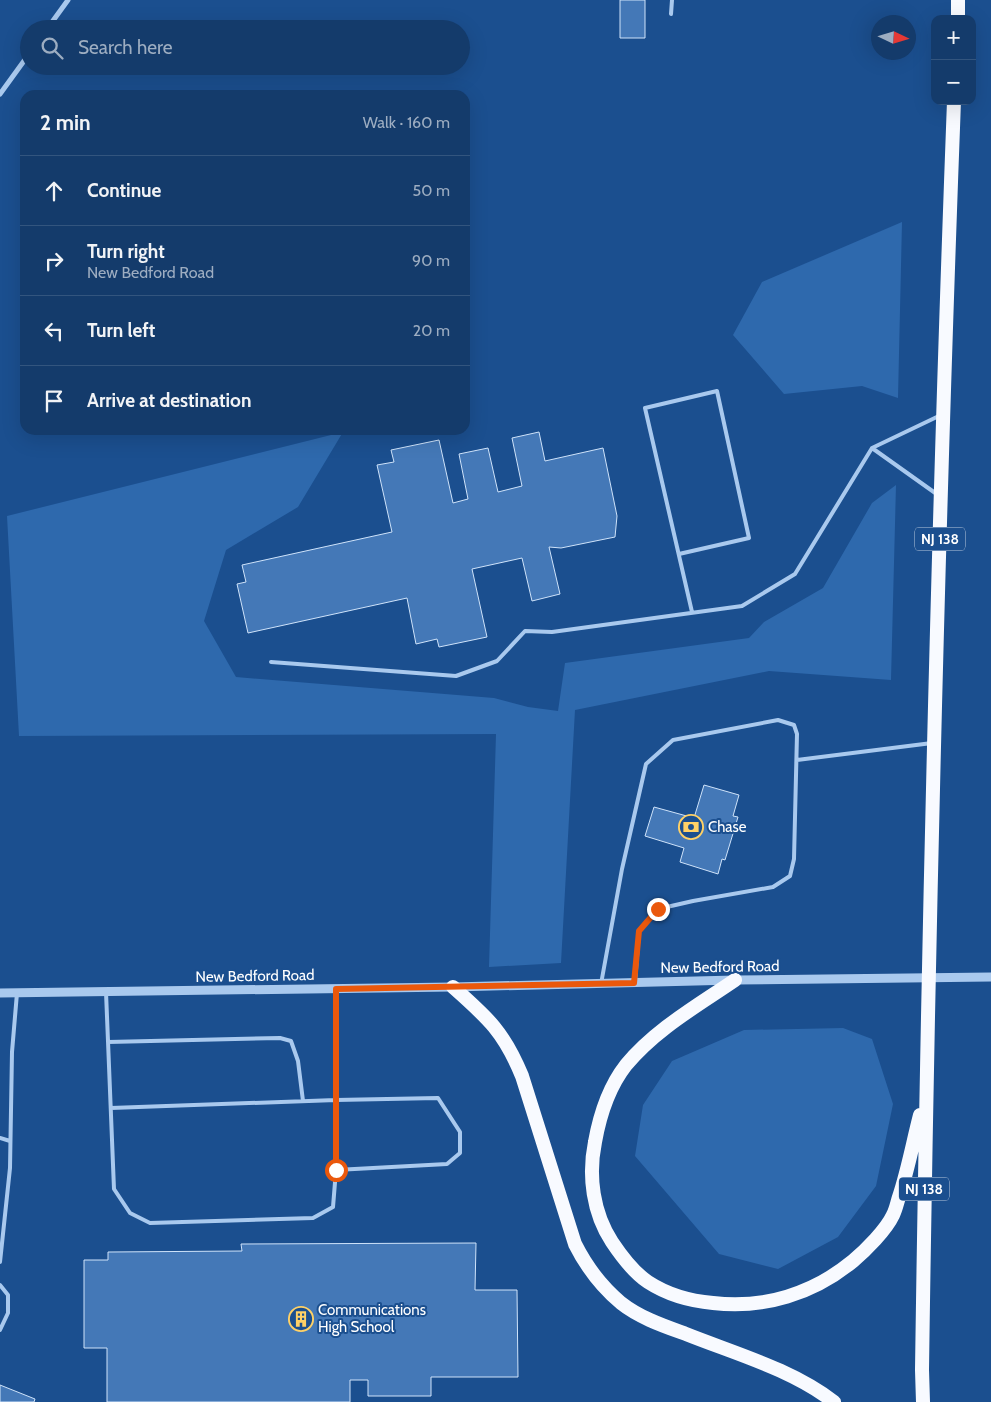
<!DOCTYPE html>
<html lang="en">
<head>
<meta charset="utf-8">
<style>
  body { margin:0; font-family:Cabin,sans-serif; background:#214673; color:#f1f3f6 }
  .controls { position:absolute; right:15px; top:15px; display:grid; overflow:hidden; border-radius:10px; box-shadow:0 5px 20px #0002 }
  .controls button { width:45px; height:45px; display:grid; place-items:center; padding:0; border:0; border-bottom:1px solid #33557e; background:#143b6b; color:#f1f3f6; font:25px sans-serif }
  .compass { position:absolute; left:871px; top:15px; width:45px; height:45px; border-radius:50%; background:#143b6b; box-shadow:0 5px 20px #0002; rotate:94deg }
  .stop { position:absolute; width:15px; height:15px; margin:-11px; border:4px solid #ea580c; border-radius:50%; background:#fff }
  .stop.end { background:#ea580c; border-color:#fff; box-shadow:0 1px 5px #0008 }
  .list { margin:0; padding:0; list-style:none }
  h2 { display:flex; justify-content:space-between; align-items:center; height:65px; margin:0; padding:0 20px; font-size:21px }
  h2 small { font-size:16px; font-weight:400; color:#9dadc1 }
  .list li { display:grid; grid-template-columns:32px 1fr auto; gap:15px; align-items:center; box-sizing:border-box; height:70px; padding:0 20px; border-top:1px solid #33557e }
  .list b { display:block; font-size:19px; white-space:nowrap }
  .list p { margin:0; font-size:16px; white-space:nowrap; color:#9dadc1 }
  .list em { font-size:16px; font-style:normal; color:#9dadc1 }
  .icon { flex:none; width:28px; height:28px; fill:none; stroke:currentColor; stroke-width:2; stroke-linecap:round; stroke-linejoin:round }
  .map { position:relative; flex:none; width:991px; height:1402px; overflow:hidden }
  .search { position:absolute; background:#143b6b; box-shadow:0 5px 20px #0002; left:20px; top:20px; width:450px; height:55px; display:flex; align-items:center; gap:12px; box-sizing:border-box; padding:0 18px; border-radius:28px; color:#9dadc1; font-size:19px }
  .panel { position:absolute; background:#143b6b; box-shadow:0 5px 20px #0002; left:20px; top:90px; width:450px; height:345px; border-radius:15px }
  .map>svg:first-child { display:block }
</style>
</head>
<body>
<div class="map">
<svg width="991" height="1402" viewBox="0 0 991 1402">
  <rect width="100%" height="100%" fill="#1b4f8f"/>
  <!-- green -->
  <path fill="#2e69ad" d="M902 222 898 398 862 386 784 394 733 335 762 282Z
    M343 432 298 507 226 550 204 621 236 677 494 698 528 707 558 711 565 663 749 638 764 622 823 588 872 503 896 485 891 680 769 671 575 710 561 963 489 967 496 734 19 736 7 516Z
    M843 1028 872 1039 893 1104 876 1186 838 1237 778 1269 719 1254 635 1156 643 1105 672 1061 744 1030Z"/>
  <!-- building -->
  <path fill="#4478b7" stroke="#cfe3fa" d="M620 0H645V38H620Z
    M539 432 545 461 603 448 617 516 615 537 561 548 549 547 560 594 532 601 522 558 472 569 487 637 439 647 437 639 416 644 407 598 248 633 237 584 246 582 242 565 392 532 377 465 394 462 391 450 439 440 453 503 468 499 459 454 488 448 498 492 522 486 512 438Z
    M704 785 739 795 733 816 738 817 725 860 722 859 718 874 680 862 684 848 645 836 654 807 694 818Z
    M476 1243 475 1290H517L518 1377H431V1396H368V1380H350V1402H107V1348H84V1260H108V1252L242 1251 241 1244Z
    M0 1385 35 1399 34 1402H0Z"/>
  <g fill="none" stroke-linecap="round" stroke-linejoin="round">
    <!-- service -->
    <path stroke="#a9c9ee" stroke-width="4" d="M671 14 672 0
      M872 448 938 495
      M679 554 749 538 717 391 645 408 692 612
      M271 662 456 676 497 661 525 631 552 632 742 606 795 574 872 448 941 415
      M797 760 932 743
      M601 984 622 869 646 764 673 740 778 720 794 725 797 734 794 859 790 876 773 887 693 901 658 909 639 931 635 983
      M106 992 114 1189 130 1213 150 1223 313 1218 333 1207 336 1170V989
      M108 1042 280 1038 291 1041 298 1061 303 1101
      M111 1108 336 1100 438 1098 460 1132V1153L447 1164 336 1170
      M0 1138 10 1141
      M0 1262 10 1168 12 1052 17 993
      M0 1285 8 1295V1313L0 1330"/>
    <!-- minor -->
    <path stroke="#a9c9ee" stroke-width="5" d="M47 29 68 0
      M0 94 29 54"/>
    <!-- tertiary -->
    <path stroke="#a9c9ee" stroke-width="9" d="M0 993 453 987 735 980 991 977"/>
    <!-- trunk -->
    <path stroke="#f8faff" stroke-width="14" d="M958 19V0
      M735 980C697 1006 656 1029 626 1065 608 1088 600 1114 595 1142 588 1176 593 1213 612 1242 622 1257 633 1272 648 1282 668 1295 690 1301 713 1303 764 1309 813 1294 853 1261 866 1250 886 1230 893 1215 896 1209 897 1203 899 1197 908 1170 913 1142 920 1115
      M453 987C488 1018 504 1032 522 1076L575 1244C586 1266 602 1287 621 1303 640 1318 664 1326 686 1334 736 1354 791 1369 834 1402
      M923 1402 922 1370C928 947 938 524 954 101"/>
  </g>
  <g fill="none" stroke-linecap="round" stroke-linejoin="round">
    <!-- route -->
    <path stroke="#ea580c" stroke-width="6" d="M336 1170V989L634 983 639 931 658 909"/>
  </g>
  <!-- icons -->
  <defs>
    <symbol id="bank-ring" viewBox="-11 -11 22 22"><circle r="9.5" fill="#1b4f8f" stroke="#ffd166" stroke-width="1.5"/><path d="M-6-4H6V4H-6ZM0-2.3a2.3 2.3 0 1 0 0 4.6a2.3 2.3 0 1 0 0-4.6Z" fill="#ffd166"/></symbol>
    <symbol id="building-ring" viewBox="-11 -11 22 22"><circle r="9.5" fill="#1b4f8f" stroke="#ffd166" stroke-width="1.5"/><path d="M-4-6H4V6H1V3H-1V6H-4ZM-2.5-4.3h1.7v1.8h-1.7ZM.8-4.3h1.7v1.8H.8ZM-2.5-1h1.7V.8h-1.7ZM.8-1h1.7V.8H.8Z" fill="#ffd166"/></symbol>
  </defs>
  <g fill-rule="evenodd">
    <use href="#bank-ring" x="677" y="813" width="28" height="28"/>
    <use href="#building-ring" x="287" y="1305" width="28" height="28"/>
  </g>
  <g text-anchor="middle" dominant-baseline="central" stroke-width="4" stroke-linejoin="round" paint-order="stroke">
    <!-- shield labels -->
    <g fill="#1b4f8f" stroke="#bbcadd" stroke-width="1">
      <rect x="915" y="527.5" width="50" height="23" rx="4"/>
      <rect x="899" y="1177.5" width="50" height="23" rx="4"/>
    </g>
    <g font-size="14" font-weight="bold" fill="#fff">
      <text x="940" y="539">NJ 138</text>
      <text x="924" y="1189">NJ 138</text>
    </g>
    <!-- poi labels -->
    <g font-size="15" fill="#fff" stroke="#1b4f8f" text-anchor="start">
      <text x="708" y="827">Chase</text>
      <text x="318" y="1310">Communications<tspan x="318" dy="17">High School</tspan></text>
    </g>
    <!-- street labels -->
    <g font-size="15" fill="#fff" stroke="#1b4f8f">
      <text transform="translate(720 967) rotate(-1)">New Bedford Road</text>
      <text transform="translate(255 976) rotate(-1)">New Bedford Road</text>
    </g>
  </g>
</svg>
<div class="controls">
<button>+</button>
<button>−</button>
</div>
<svg class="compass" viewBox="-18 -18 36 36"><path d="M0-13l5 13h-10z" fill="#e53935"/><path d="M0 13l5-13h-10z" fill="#9dadc1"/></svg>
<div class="stop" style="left:336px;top:1170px"></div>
<div class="stop end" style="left:658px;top:909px"></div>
<div class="search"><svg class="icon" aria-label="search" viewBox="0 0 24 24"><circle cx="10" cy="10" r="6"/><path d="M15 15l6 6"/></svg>Search here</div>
<section class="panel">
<h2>2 min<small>Walk · 160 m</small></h2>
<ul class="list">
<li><svg class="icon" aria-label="ahead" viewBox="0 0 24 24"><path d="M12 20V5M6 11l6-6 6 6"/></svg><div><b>Continue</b></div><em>50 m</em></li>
<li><svg class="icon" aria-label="right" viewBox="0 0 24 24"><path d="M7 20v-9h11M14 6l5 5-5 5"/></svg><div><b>Turn right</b><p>New Bedford Road</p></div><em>90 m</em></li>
<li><svg class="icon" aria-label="left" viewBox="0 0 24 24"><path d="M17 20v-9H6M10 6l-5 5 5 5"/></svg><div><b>Turn left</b></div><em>20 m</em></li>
<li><svg class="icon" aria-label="arrive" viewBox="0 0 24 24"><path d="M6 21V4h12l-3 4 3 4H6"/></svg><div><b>Arrive at destination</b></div></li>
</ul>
</section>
</div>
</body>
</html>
